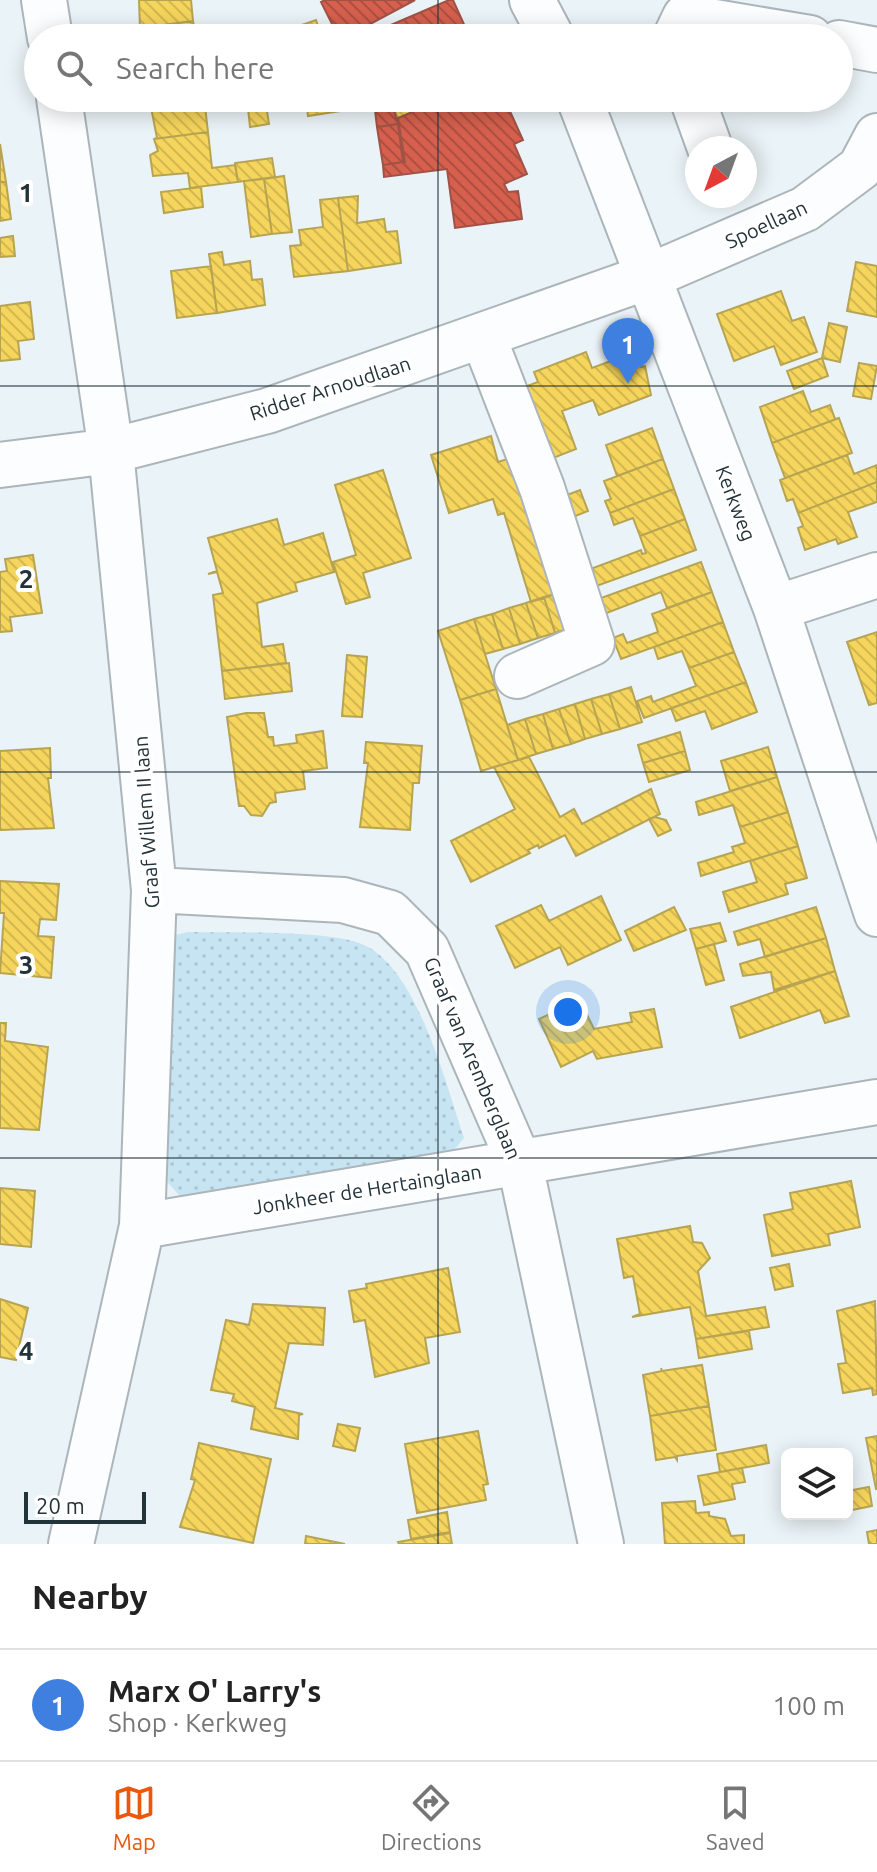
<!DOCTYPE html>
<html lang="en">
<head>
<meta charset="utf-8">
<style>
  body { margin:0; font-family:Ubuntu,sans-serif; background:#f6f6f6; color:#222 }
  .controls { position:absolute; right:24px; bottom:24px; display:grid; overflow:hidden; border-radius:12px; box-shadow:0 4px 20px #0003 }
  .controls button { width:72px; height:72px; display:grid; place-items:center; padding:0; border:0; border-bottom:2px solid #e0e0e0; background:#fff; color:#222; font:40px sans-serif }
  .compass { position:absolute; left:685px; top:136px; width:72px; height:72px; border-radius:50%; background:#fff; box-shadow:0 4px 20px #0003; rotate:221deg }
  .scale { position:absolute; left:24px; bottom:20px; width:122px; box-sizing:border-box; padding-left:8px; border:4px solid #23333a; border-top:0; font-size:22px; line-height:28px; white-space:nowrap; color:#23333a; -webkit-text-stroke:6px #fff; paint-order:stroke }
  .you { position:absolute; left:568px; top:1012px; width:28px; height:28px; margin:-20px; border:6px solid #fff; border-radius:50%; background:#1a73e8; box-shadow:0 0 0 12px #1a73e833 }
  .badge { display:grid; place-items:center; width:52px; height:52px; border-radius:50%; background:#ea580c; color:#fff; font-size:26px; font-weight:700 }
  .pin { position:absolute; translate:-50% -66px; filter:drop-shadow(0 2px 4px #0008) }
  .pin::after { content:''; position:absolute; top:42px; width:28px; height:24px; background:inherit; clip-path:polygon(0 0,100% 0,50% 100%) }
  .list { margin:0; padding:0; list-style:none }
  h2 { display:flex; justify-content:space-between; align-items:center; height:104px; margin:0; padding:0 32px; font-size:34px }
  h2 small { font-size:26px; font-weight:400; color:#767676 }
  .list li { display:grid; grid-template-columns:52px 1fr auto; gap:24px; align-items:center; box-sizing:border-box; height:112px; padding:0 32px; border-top:2px solid #e0e0e0 }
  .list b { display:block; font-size:30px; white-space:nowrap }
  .list p { margin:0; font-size:26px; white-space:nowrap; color:#767676 }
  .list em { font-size:26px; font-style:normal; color:#767676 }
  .icon { flex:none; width:44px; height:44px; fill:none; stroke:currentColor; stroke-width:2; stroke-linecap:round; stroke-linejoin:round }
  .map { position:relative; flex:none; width:877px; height:1544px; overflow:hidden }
  .search { position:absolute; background:#fff; box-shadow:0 4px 20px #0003; left:24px; right:24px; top:24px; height:88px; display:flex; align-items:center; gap:20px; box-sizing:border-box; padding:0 28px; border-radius:44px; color:#767676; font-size:30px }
  .sheet { height:216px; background:#fff }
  nav { display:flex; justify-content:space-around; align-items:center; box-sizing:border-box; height:112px; border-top:2px solid #e0e0e0; background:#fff; font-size:22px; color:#767676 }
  nav a { display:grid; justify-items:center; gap:4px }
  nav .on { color:#ea580c }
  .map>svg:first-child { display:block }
</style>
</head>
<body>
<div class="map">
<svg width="877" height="1544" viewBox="0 0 877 1544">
  <defs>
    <pattern id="grass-dots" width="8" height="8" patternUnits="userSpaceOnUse" patternTransform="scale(2)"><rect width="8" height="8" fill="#c7e4f2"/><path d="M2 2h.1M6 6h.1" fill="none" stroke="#abc4d0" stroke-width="1.8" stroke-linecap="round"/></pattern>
    <pattern id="homes-back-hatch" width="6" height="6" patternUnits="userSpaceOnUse" patternTransform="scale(2)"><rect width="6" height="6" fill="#f6d55c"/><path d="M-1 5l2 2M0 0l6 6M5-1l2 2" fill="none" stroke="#d3b751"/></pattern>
    <pattern id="shops-back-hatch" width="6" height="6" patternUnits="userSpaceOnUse" patternTransform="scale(2)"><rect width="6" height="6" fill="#d6604d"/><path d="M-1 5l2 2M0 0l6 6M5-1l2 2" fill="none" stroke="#ad5041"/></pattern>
  </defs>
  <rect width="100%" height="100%" fill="#eaf3f7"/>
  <!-- grass -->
  <path fill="url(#grass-dots)" d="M188 932C232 933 321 930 359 943 416 962 446 1085 464 1138L435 1173 184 1201 163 1177 171 936Z"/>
  <!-- homes -->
  <path fill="url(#homes-back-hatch)" stroke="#b7a452" stroke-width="2" d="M139 0H191L193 21 140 28Z
    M316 20 322 38H302L299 26Z
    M193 21 196 38H141L140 28Z
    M471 30 474 38H451L467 31Z
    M178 98H204L208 132 154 139 157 138 150 102Z
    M306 98H339L341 111 308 116Z
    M390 98H446L398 118Z
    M266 105 269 124 250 127 248 108Z
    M208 132 212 168 235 165 238 182 190 188 188 173 153 176 150 155 158 151 154 139Z
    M0 144 6 182H0Z
    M272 158 275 177 238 182 235 163Z
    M284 176 292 232 272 234 264 179Z
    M264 179 272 234 251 237 244 181Z
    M0 182H6L11 219 0 221Z
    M201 187 203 207 164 213 161 192Z
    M358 196 357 223 384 219 386 232 397 231 401 263 348 271 338 198Z
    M338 198 348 271 294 277 290 246 301 245 299 230 323 227 320 200Z
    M13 236 15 256 0 257V238Z
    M222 252 224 265 250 261 252 280 262 279 265 305 217 313 209 254Z
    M856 262 877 266V317L847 311Z
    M211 266 217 313 177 318 171 271Z
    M781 291 792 321 804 317 817 352 781 365 774 346 734 361 717 314Z
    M30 302 34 339 18 341 20 359 0 361V306Z
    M829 323 847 327 840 362 822 358Z
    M586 352 592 368 635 352 641 367 645 366 651 395 599 415 593 400 562 411 576 449 543 462 516 390 538 382 534 372Z
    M822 358 828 376 794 389 787 371Z
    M859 363 877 366 871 399 853 396Z
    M803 391 811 412 830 405 835 419 839 418 772 443 760 407Z
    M839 418 852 453 785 478 772 443Z
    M652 428 663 459 617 476 606 445Z
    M491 436 498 462 521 455 562 592 531 602 504 513 498 515 493 499 449 513 431 455Z
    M847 455 854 474 877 465V482L798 513 793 499 787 501 780 480Z
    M663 459 674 489 610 513 605 501 611 499 604 481Z
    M383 470 411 558 363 573 370 597 346 604 333 562 356 555 335 485Z
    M877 482V502L848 512 857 537 838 544 836 539 805 550 798 528 803 526 798 513Z
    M674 489 685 519 640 536 633 518 614 525 610 513Z
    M580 490 588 511 568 519 559 498Z
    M277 519 284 545 323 533 334 572 295 583 297 591 257 603 262 647 283 644 286 663 222 671 213 595 223 593 217 572 208 574 217 571 208 538Z
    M685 519 696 550 591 588 585 571 641 550 642 554 646 553 640 536Z
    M33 555 42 613 10 617 12 631 0 632V572L7 571 5 559Z
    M701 562 712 592 667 608 661 592 604 614 598 599Z
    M562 592 573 627 555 633 544 597Z
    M712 592 723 622 621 659 613 638 623 634 627 643 658 632 652 614Z
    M544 597 555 633 538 638 526 603Z
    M526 603 538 638 520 644 509 608Z
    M509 608 520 644 503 649 492 614Z
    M492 614 503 649 485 654 474 619Z
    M474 619 496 689 460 700 438 631Z
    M723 622 734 652 689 668 682 651 658 659 654 647Z
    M877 632V703L869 705 847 642Z
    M734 652 746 682 644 718 637 701 651 696 653 702 696 686 689 668Z
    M347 655 367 657 362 717 342 716Z
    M289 663 292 691 225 699 222 671Z
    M746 682 757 712 712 729 705 711 676 721 671 708Z
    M631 687 642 722 620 729 609 694Z
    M496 689 518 760 481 771 460 700Z
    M609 694 620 729 602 734 591 699Z
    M591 699 602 734 585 739 575 704Z
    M575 704 585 739 571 744 559 709Z
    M559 709 571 744 553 749 543 714Z
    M246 713H264L268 737H273L274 746 297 743 296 735 323 731 327 768 303 771 305 789 275 793 276 802 270 803 262 816 251 815 244 806H239L227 717Z
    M543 714 553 749 536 754 525 719Z
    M525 719 536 754 518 760 507 725Z
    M680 732 685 751 643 763 638 745Z
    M366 742 422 746 419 783H413L410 830 360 827 368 763H364Z
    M768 747 777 777 730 791 721 761Z
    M50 748 51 778H48L54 828 0 830V751Z
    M685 751 690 770 649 782 643 763Z
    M529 757 560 817 574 809 582 824 651 789 660 814 576 856 565 835 539 848 538 845 528 850 530 853 471 882 451 841 515 809 494 767Z
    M777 777 788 812 740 827 733 805 699 815 696 802Z
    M788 812 798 846 701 876 698 863 734 852 732 847 745 843 740 827Z
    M655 817 666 820 671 830 658 836 649 819Z
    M798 846 807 878 785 884 788 894 729 912 723 892 757 882 750 861Z
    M0 881 59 884 56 920 40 919 38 936 54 937 51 978 0 973 4 913H0Z
    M601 896 621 940 568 965 560 947 515 968 496 926 541 905 549 921Z
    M674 907 686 930 634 951 625 931Z
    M816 907 826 938 765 957 760 939 738 945 734 932Z
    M720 923 726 941 696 949 690 929Z
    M826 938 835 971 774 990 771 972 743 976 740 964Z
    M714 944 724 980 706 985 696 949Z
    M835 971 849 1016 825 1023 820 1010 740 1038 731 1007Z
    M580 1000 594 1029 632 1022 630 1013 654 1009 662 1047 597 1059 593 1051 561 1067 539 1019Z
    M0 1023H6L5 1041 48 1047 39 1130 0 1128Z
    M851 1181 860 1227 828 1234 830 1245 772 1256 764 1215 793 1209 790 1193Z
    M0 1188 35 1191 31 1247 0 1244Z
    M690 1226 693 1242 702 1243 710 1258 698 1271 706 1316 765 1307 769 1327 696 1339 690 1307 632 1317 640 1314 633 1276 624 1278 617 1239Z
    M789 1264 793 1286 775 1290 770 1268Z
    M448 1268 460 1332 425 1338 429 1363 375 1377 365 1320 354 1322 349 1291 367 1288 366 1284Z
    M0 1299 28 1308 16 1360 0 1357Z
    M875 1301 877 1394 873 1395 872 1388 843 1393 838 1364 846 1363 837 1311Z
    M253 1304 325 1308 323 1345 289 1343 275 1408 303 1414 299 1415 298 1439 251 1429 255 1407 232 1401 234 1394 211 1390 226 1320 249 1325Z
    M749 1331 752 1349 699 1358 696 1339Z
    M702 1365 709 1406 650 1416 643 1375 662 1371 661 1368 662 1371Z
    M709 1406 716 1450 677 1456V1460L675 1457 656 1460 650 1416Z
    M338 1424 360 1428 355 1451 333 1446Z
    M478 1431 488 1484 483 1485 486 1500 417 1513 405 1444Z
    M877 1436V1489H876L866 1438Z
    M199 1443 271 1459 253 1543 180 1527 195 1480 191 1479Z
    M766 1445 769 1463 720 1472 717 1454Z
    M742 1468 745 1482 732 1484 735 1499 704 1505 698 1476Z
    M869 1487 872 1506 847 1511V1491Z
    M695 1501 696 1513 709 1512V1516L725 1519 731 1536 744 1535V1544H665L662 1503Z
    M447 1512 450 1532 411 1539 408 1520Z
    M877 1530V1544H869L867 1532Z
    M450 1533 452 1544H399L398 1542Z
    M306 1536 345 1544H305Z"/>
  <!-- shops -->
  <path fill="url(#shops-back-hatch)" stroke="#a05247" stroke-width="2" d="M325 0H415L344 38H339L321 2Z
    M449 0H453L467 31 451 38 363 37Z
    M446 98H504L523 140 514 144 527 174 504 184 508 192 518 191 522 219 455 228 447 169 384 177 383 165 405 162 398 118Z
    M392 104 398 124 377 127 375 110Z
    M398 124 403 162 383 165 377 127Z"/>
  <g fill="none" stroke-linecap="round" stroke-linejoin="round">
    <defs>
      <path id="minor" d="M44 0 50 38
        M532 0 552 38
        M675 38 685 17 810 38
        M839 43 877 50
        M59 98 111 451 154 890 142 1226 71 1544
        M579 98 776 608 877 914
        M692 98 710 148
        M483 336 542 488 592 643 517 676
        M0 465 111 451 267 411 650 276 805 209 860 168 877 136
        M776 608 877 575
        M154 890 343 900 390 913 427 950 520 1164 601 1544
        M142 1226 877 1102"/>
    </defs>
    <!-- minor casing -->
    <use href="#minor" stroke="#abb5ba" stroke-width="48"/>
    <!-- minor -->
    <use href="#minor" stroke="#fcfdfe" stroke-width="44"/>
  </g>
  <!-- grid -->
  <path fill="none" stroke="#23333a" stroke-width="2" stroke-opacity="0.55" d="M438 0V38M438 98V1544M0 386H877M0 772H877M0 1158H877"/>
  <g text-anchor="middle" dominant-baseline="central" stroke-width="8" stroke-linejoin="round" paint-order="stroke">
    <!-- street labels -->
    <g font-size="20" fill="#23333a" stroke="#fff">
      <text transform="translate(766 224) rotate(-25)">Spoellaan</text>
      <text transform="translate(330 388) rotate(-18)">Ridder Arnoudlaan</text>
      <text transform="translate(736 503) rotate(69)">Kerkweg</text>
      <text transform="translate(146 822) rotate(-94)">Graaf Willem II laan</text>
      <text transform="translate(473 1058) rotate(67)">Graaf van Aremberglaan</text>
      <text transform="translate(367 1189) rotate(-9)">Jonkheer de Hertainglaan</text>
    </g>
  </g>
  <g font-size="26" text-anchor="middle" font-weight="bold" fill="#23333a" stroke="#fff" stroke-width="8" stroke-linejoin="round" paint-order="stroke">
    <text x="26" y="202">1</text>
    <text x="26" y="588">2</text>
    <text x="26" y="974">3</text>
    <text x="26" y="1360">4</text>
  </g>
</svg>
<div class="controls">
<button><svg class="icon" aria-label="layers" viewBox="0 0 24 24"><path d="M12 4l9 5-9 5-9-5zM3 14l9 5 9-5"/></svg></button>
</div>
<svg class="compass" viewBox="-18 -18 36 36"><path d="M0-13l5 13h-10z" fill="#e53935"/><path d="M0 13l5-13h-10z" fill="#767676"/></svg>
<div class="scale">20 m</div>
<div class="you"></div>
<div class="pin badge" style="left:628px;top:384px;background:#3f7fe0">1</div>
<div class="search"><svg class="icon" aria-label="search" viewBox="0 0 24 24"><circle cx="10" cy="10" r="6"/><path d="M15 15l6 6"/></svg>Search here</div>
</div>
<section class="sheet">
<h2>Nearby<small></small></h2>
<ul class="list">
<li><span class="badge" style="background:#3f7fe0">1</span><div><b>Marx O' Larry's</b><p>Shop · Kerkweg</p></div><em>100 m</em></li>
</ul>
</section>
<nav>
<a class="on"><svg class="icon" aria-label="map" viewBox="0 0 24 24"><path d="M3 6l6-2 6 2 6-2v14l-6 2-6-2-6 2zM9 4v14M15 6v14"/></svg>Map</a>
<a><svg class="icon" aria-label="directions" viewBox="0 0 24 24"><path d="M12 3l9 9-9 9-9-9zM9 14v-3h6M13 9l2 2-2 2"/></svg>Directions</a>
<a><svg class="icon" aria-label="saved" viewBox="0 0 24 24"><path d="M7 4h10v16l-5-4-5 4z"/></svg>Saved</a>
</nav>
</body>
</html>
